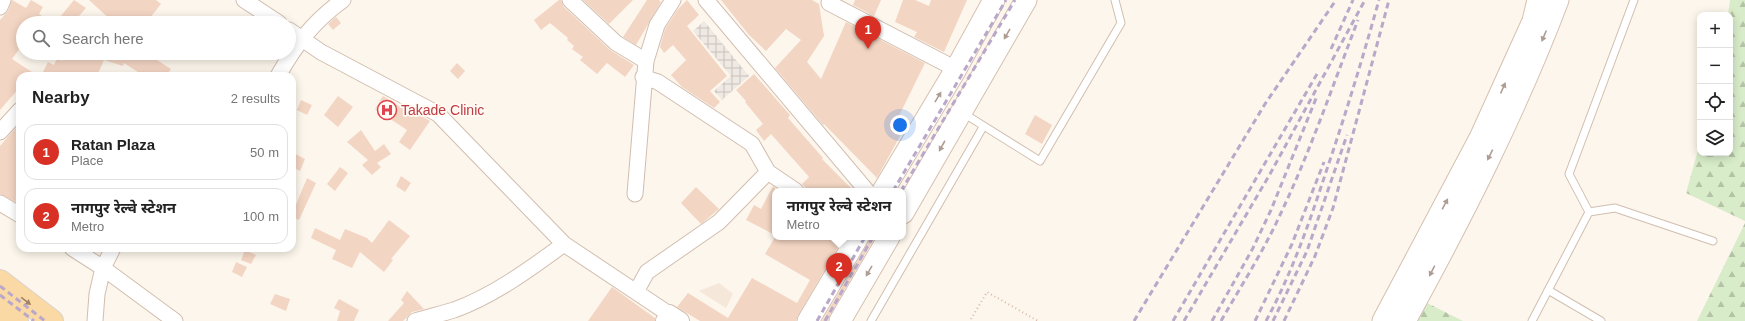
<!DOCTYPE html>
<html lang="en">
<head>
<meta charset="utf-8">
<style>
  body { margin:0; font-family:Arial,"Noto Sans Devanagari",sans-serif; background:#f2f2f2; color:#222 }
  .controls { position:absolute; right:12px; top:12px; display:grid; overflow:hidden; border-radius:8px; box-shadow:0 2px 10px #0003 }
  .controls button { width:36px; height:36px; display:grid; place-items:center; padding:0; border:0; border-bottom:1px solid #e0e0e0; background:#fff; color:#222; font:20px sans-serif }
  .you { position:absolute; left:900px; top:125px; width:14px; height:14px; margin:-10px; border:3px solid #fff; border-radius:50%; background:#1a73e8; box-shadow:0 0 0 6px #1a73e833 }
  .badge { display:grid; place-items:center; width:26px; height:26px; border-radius:50%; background:#d93025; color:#fff; font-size:13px; font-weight:700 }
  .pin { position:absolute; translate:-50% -33px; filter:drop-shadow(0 1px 2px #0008) }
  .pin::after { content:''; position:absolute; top:21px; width:14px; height:12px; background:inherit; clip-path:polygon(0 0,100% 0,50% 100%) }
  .popup { position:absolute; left:772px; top:188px; width:134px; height:52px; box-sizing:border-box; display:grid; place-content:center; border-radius:8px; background:#fff; filter:drop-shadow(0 1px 3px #0005); font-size:13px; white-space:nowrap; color:#767676 }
  .popup b { font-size:15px; color:#222 }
  .popup::after { content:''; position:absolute; left:50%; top:100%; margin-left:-8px; border:8px solid transparent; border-top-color:#fff }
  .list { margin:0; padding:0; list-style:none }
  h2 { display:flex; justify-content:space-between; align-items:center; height:52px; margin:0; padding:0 16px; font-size:17px }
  h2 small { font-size:13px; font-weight:400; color:#767676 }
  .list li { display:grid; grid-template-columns:26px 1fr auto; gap:12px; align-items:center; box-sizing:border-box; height:56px; margin:0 8px 8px; padding:0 8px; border:1px solid #e0e0e0; border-radius:12px }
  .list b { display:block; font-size:15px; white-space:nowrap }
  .list p { margin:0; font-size:13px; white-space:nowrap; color:#767676 }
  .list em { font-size:13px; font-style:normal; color:#767676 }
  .icon { flex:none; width:22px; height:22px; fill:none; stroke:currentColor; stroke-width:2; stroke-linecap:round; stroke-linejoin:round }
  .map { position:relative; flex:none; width:1745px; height:321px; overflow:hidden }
  .search { position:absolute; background:#fff; box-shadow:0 2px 10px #0003; left:16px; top:16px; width:280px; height:44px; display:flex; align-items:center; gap:10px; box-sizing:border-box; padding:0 14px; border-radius:22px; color:#767676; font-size:15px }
  .panel { position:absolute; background:#fff; box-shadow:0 2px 10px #0003; left:16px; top:72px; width:280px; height:180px; border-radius:12px }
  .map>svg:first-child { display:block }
</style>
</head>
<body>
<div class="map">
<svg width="1745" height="321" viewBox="0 0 1745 321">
  <defs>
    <pattern id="industrial-grid" width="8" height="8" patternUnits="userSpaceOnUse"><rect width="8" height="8" fill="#efe9e4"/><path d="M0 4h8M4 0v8" fill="none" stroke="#c7c0bb"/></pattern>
    <pattern id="forest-firs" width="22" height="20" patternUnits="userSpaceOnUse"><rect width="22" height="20" fill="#d8ecc9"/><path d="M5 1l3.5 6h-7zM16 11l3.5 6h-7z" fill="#b4c2a5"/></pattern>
  </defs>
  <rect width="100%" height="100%" fill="#fdf6ec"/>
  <!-- residential -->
  <path fill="#f5e8da" d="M719 283 733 294 726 308 699 291Z"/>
  <!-- industrial -->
  <path fill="url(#industrial-grid)" d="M704 21 749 76 722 100 714 91 731 76 693 31Z"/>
  <!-- forest -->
  <path fill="url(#forest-firs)" d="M1730 0H1745V221L1686 193 1700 143V153H1730V15H1728Z
    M1745 223V321H1697Z
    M1427 303 1463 321H1416Z"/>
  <!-- building -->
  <path fill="#f3d5c3" d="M12 0 26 8 31 0 43 7 39 14 53 23H23V44L12 59 38 76H20V87L0 110V20L8 11Z
    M74 0 86 8 73 23H55Z
    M89 0H156L161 4 146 23H114Z
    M559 0H561L564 7 610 50 634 65 625 77 607 63 597 74 580 60 583 57 572 49 574 46 567 40 568 38 550 23 541 30 534 20Z
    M583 0H633L609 24Z
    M647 0H659L661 2 636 45 623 37Z
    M687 0 699 15 687 26 727 76 710 91 720 102 714 108 682 87 671 75 686 60 673 45 664 53 660 47 665 29 678 9Z
    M721 0H812L819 4 824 36 807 62 821 79 846 22 925 63 896 122 905 127 877 178 824 124 823 125 775 68 801 40 786 29 766 51 749 35Z
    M855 0H881L874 16 853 5Z
    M903 0H915L929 6 931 0H967L944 52 914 37 917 32 895 22Z
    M336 17 341 23 333 30 328 24Z
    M67 53H137L146 59 149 55 171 69 166 76H144L124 63 123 66 104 60 97 76H41L48 62 54 65 57 58 62 61Z
    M457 63 465 71 458 79 450 71Z
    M754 74 790 115 788 118 823 158 822 159 854 191H809L802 184 809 177 771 134 764 141 756 130 763 124 745 102 746 101 736 90Z
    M338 96 353 107 338 127 324 115Z
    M383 96 416 117 418 114 430 121 410 150 399 142 407 130 375 109Z
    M301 100 312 105 307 115 297 110Z
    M1035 115 1052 125 1042 144 1025 134Z
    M20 123V204L0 194V146Z
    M361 130 375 151 384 144 391 154 377 163 381 167 372 175 362 165 368 160 347 142Z
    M292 152 305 159 300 171 292 167Z
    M340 167 348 173 335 191 327 184Z
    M401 176 411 183 405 192 396 186Z
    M307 178 316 183 299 220 292 217V206L295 207Z
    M773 186 775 188V235L746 220 754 205 761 209Z
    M696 187 719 209 701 224 681 203Z
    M389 220 410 236 391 259 393 260 384 272 360 252 352 268 332 259 336 250 311 238 315 228 340 240 345 229 367 238 372 243Z
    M775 237H844L798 315 796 321H700L677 307 688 293 728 318 752 278 797 303 810 280 765 254Z
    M870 237H875L830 315 828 321H822L868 243Z
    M245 250 256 255 251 264 241 260Z
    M236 262 247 267 242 277 232 272Z
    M612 287 655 318V321H588Z
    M407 291 424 309 412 312 403 321H388L404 303 401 300Z
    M275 294 290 299 286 311 270 304Z
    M339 299 359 310 354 321H337L340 311 334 308Z"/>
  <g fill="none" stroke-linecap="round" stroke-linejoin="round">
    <defs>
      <path id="service" d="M963 113 1040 161 1121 23 1115 0
        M1589 212 1615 208 1713 241
        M1548 290 1601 321
        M871 321 983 127
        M1532 321 1589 212 1569 174 1634 0"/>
      <path id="minor" d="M244 0 279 23
        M570 0 616 43 646 61
        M706 0 867 191
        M829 3 956 69
        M0 7 3 0
        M289 30 321 52 438 114 564 244 669 314
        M278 76C296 44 313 22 343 0
        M643 77 658 82 752 144 768 172
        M0 132 20 110
        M635 194 646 61 657 25 673 0
        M0 203 20 215
        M72 248 103 268 97 294 95 321
        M113 248 103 268 175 321
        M636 292 647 272 719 222 768 172 796 191
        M415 321C428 317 441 314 454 310 493 296 530 269 564 244"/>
      <path id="tertiary" d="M665 321 669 314 680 321"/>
      <path id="secondary" d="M883 191 956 69 994 0
        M903 213 1026 0
        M808 321 858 237
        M840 321 889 237
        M1383 321 1480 138 1533 21 1538 0
        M1405 321C1462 217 1516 111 1558 0"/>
      <path id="primary" d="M0 281 52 321
        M0 307 17 321"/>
    </defs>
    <!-- service casing -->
    <use href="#service" stroke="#d1beb0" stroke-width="9"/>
    <!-- minor casing -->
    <use href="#minor" stroke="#d1beb0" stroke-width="17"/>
    <!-- tertiary casing -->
    <use href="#tertiary" stroke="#d1beb0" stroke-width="20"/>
    <!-- secondary casing -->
    <use href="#secondary" stroke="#d6c0b0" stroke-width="23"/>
    <!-- primary casing -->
    <use href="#primary" stroke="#dad1cd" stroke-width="24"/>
    <!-- path -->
    <path stroke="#d9b8a5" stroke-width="2" stroke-dasharray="1 3" stroke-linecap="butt" d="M971 319 987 292 1038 321"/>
    <!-- service -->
    <use href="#service" stroke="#fff" stroke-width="7"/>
    <!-- minor -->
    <use href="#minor" stroke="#fff" stroke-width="15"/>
    <!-- tertiary -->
    <use href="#tertiary" stroke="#fff" stroke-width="18"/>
    <!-- secondary -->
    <use href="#secondary" stroke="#fff" stroke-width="21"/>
    <!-- primary -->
    <use href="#primary" stroke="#fbd9a5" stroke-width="22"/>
    <!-- rail -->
    <path stroke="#b9a8c9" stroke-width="3" stroke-dasharray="6 4" stroke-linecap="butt" d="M1331 49 1353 0
      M893 191 1006 0
      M901 191 1015 0
      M0 286 45 321
      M0 295 34 321
      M817 321 865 237
      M825 321 873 237
      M1134 321 1265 104 1336 0
      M1173 321 1317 74
      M1184 321 1270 174 1365 0
      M1212 321 1253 248 1271 210 1317 96
      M1221 321C1241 286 1263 252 1280 215 1310 152 1333 85 1358 20
      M1255 321 1292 244 1324 162
      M1266 321C1292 273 1310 221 1327 169 1346 113 1363 57 1379 0
      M1273 321 1307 251 1347 135
      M1284 321 1315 256 1333 208 1389 0"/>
  </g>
  <!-- one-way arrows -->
  <defs><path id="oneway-solid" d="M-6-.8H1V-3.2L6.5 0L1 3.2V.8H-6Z"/></defs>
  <g fill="#af9d94">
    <use href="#oneway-solid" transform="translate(1007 34) rotate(120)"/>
    <use href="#oneway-solid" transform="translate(1544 36) rotate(113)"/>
    <use href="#oneway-solid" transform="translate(1503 88) rotate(-66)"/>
    <use href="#oneway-solid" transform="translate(938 97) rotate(-59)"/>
    <use href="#oneway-solid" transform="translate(942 146) rotate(119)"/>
    <use href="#oneway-solid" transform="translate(1490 155) rotate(116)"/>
    <use href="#oneway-solid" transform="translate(1445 204) rotate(-62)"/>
    <use href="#oneway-solid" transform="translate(869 271) rotate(120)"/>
    <use href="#oneway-solid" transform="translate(1432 271) rotate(117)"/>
  </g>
  <use fill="#a18267" href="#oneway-solid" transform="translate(26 301) rotate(37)"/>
  <!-- icons -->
  <defs>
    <symbol id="hospital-ring" viewBox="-11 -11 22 22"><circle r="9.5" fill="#fffaf3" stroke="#e0444e" stroke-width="1.5"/><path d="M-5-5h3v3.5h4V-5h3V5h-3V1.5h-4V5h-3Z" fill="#e0444e"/></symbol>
  </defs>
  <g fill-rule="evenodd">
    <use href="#hospital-ring" x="376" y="99" width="22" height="22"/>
  </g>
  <g text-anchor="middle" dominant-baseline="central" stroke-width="3.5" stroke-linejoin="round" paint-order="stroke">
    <!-- health labels -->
    <g font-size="14" fill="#be3a42" stroke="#fffaf3" text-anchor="start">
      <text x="401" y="110">Takade Clinic</text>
    </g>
  </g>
</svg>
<div class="controls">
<button>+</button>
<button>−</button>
<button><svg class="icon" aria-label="locate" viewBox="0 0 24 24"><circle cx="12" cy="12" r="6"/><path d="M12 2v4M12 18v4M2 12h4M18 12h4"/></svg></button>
<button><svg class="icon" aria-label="layers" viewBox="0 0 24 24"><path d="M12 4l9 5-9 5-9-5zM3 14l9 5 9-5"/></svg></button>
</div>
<div class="you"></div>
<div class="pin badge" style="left:868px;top:49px">1</div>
<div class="pin badge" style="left:839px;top:286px">2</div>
<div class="popup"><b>नागपुर रेल्वे स्टेशन</b>Metro</div>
<div class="search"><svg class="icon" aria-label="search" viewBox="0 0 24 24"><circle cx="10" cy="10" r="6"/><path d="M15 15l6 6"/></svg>Search here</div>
<section class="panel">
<h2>Nearby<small>2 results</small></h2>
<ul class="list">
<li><span class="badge">1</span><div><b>Ratan Plaza</b><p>Place</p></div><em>50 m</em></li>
<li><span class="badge">2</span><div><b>नागपुर रेल्वे स्टेशन</b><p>Metro</p></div><em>100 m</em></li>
</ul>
</section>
</div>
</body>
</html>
